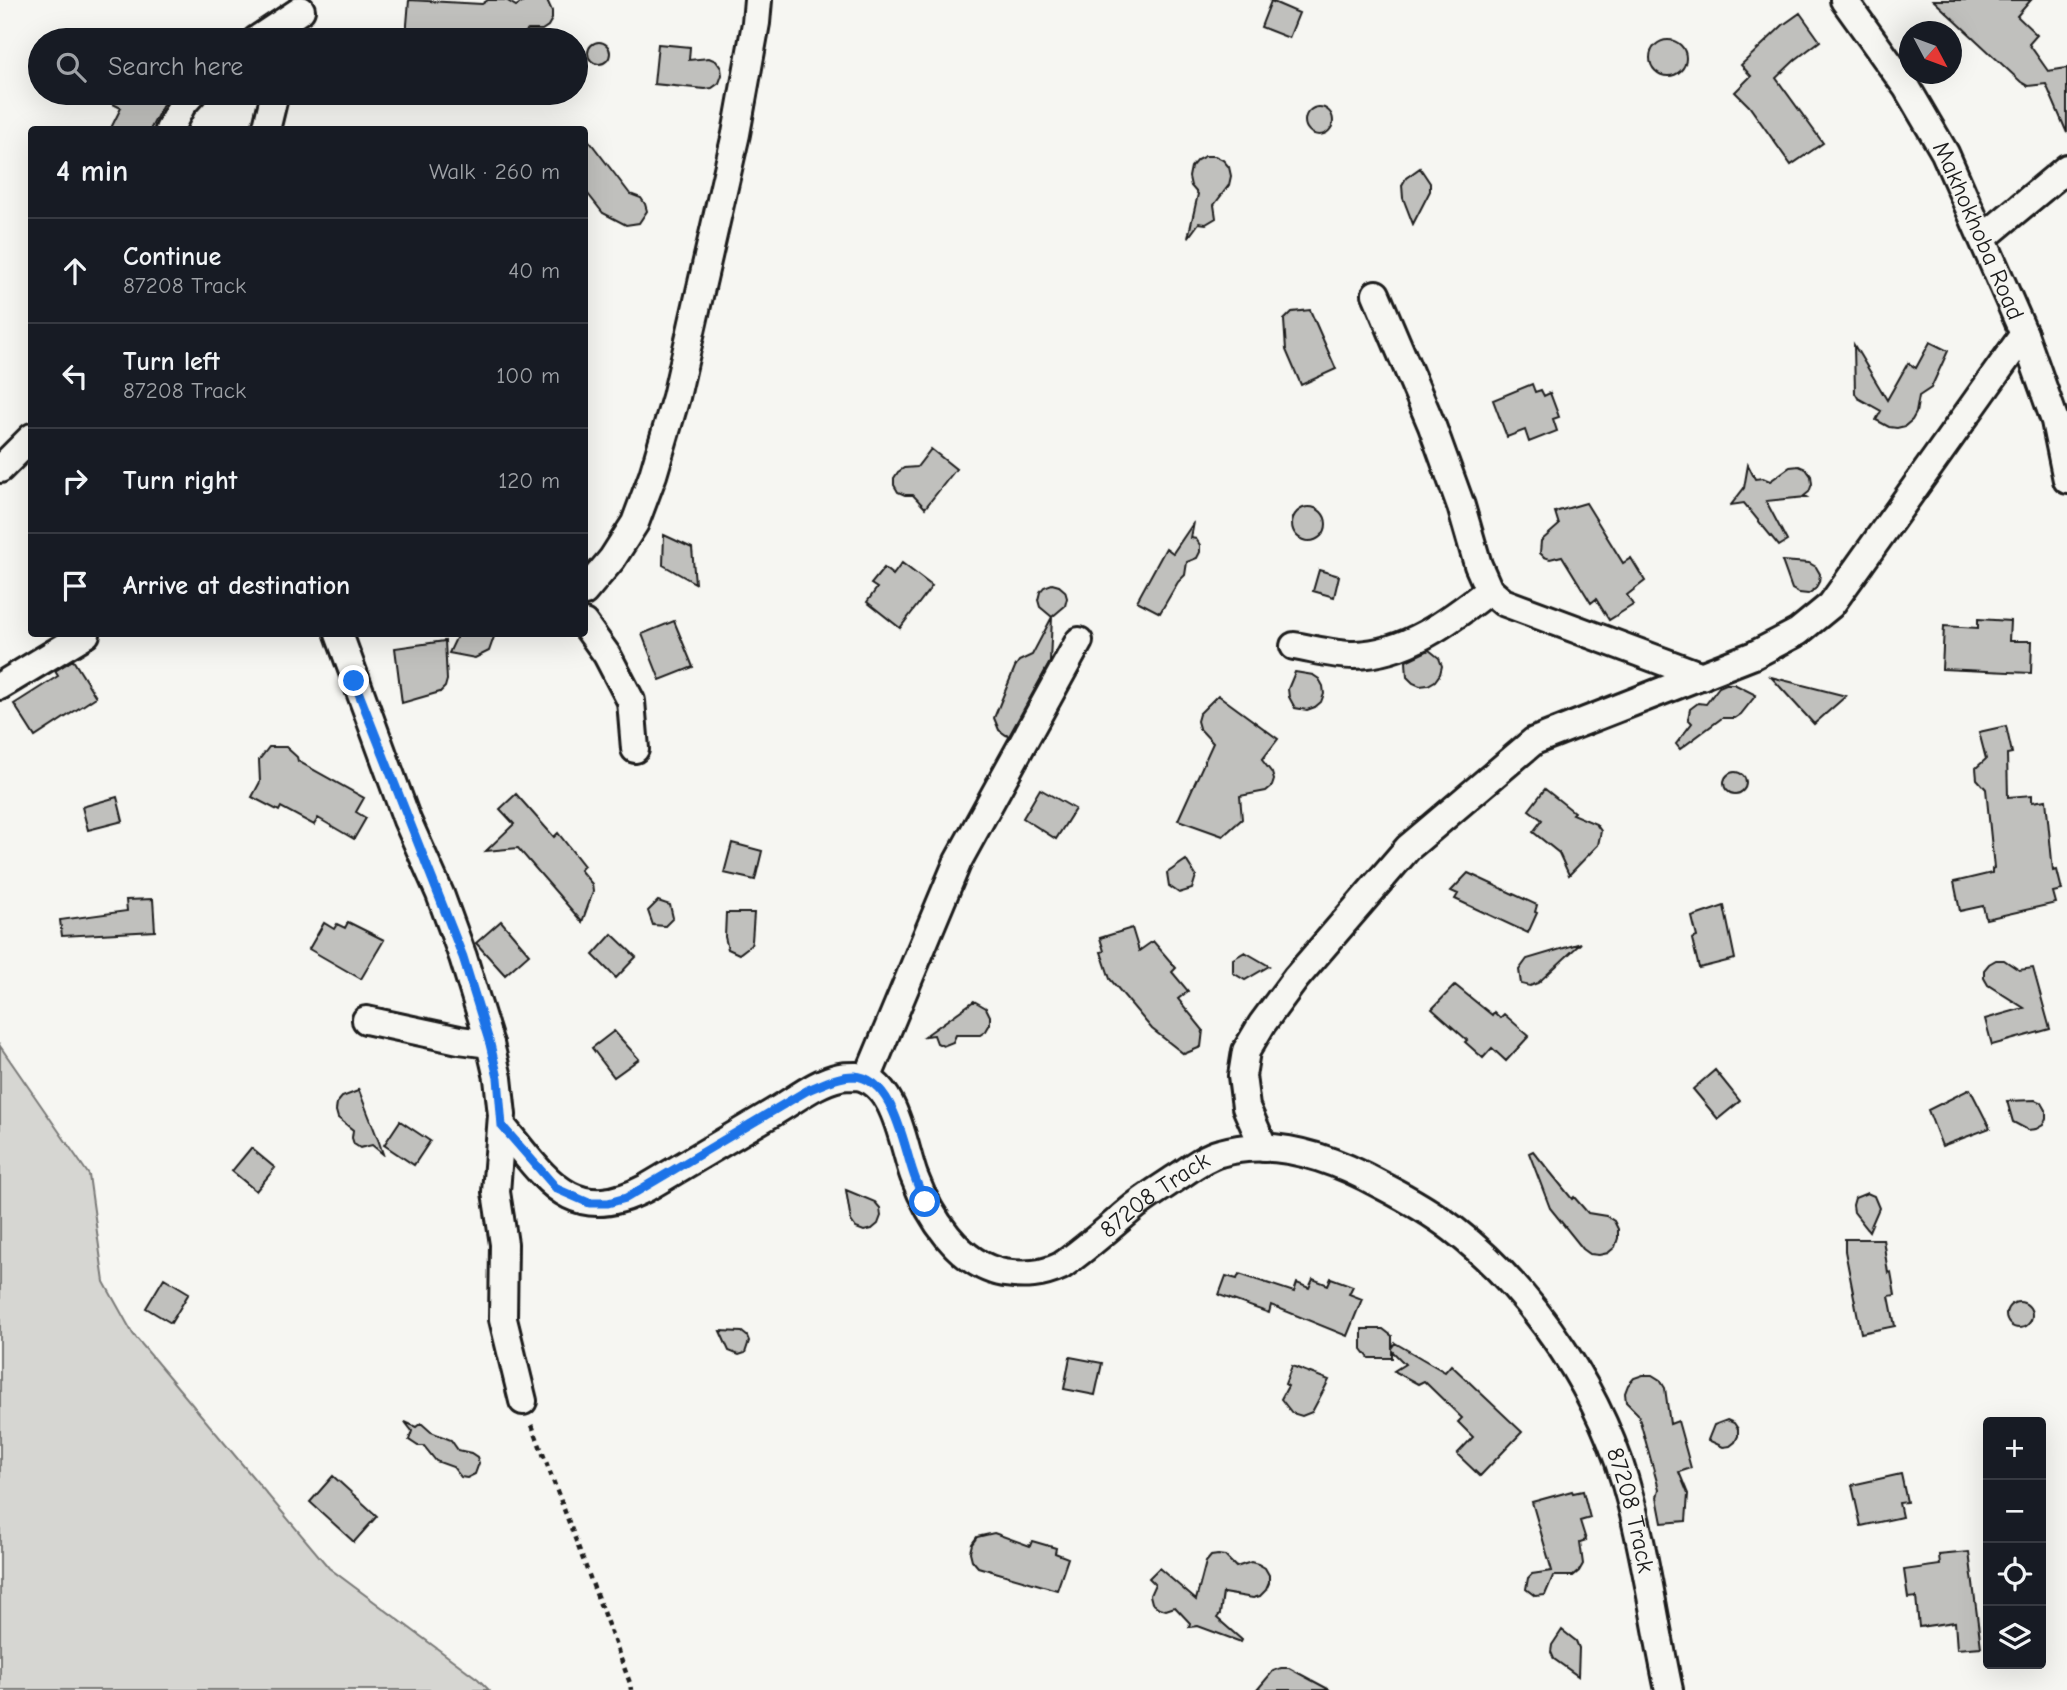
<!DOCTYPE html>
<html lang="en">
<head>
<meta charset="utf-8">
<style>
  body { margin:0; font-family:"Comic Neue",sans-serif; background:#20242c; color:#f1f3f6 }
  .controls { position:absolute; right:21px; bottom:21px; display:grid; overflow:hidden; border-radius:7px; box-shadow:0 7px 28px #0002 }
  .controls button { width:63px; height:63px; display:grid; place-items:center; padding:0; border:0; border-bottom:2px solid #363941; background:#171b24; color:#f1f3f6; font:35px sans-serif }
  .compass { position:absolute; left:1899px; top:21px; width:63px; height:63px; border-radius:50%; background:#171b24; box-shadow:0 7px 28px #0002; rotate:131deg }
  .stop { position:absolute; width:21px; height:21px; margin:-16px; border:5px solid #1a73e8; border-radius:50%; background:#fff }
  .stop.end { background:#1a73e8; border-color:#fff; box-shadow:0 2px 7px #0008 }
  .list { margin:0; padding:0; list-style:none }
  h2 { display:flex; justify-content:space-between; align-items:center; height:91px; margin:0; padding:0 28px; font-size:30px }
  h2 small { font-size:23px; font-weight:400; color:#9ea1a6 }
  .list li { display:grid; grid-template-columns:46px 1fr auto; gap:21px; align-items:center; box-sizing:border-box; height:105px; padding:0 28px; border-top:2px solid #363941 }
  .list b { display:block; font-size:26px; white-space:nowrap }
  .list p { margin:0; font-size:23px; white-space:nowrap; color:#9ea1a6 }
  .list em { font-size:23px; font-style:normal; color:#9ea1a6 }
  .icon { flex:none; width:38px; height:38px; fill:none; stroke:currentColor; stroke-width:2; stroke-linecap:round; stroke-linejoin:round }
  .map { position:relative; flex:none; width:2067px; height:1690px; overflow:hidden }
  .search { position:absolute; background:#171b24; box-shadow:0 7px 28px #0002; left:28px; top:28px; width:560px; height:77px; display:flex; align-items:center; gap:18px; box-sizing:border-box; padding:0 24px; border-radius:38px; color:#9ea1a6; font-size:26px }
  .panel { position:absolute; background:#171b24; box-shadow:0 7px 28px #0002; left:28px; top:126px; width:560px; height:511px; border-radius:7px }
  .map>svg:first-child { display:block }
</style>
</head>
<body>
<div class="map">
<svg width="2067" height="1690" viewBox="0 0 2067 1690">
  <rect width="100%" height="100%" fill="#f6f6f2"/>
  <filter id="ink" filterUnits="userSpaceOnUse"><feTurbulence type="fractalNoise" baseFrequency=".0143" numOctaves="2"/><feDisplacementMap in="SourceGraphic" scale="14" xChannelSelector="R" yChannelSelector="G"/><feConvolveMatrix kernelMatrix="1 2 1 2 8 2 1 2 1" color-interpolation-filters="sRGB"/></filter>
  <g filter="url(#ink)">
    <!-- green -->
    <path fill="#d6d6d2" stroke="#797977" stroke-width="2" d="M0 1046 89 1175 104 1282 133 1334 329 1568 478 1679 489 1690H0Z"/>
    <!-- building -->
    <path fill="#c0c0bd" stroke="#1c1c1c" stroke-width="2" d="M409 0 482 4 488 0H506L516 6 525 0H547L552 11V19L548 26 542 30H528L516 40H506L490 30 480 40 406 37Z
      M1933 0H2031L2017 16 2037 35 2029 44 2048 71 2067 68V133L2046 84 2028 86 2021 82Z
      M1271 1 1299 13 1289 38 1261 27Z
      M1800 13 1820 41 1795 60 1776 78 1823 143 1791 165 1749 106 1735 92 1751 76 1741 65 1783 25Z
      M1650 58a18 18 0 1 1 36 0a18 18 0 1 1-36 0Z
      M588 53a11 11 0 1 1 22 0a11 11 0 1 1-22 0Z
      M658 44 690 47 689 60 709 58 716 61 721 68 722 75 719 83 712 88 705 89 654 84Z
      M91 93H149L165 101 150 130H110L121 108Z
      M1305 121a14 14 0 1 1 28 0a14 14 0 1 1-28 0Z
      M584 134 630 194 641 198 645 204 647 211 639 223 626 225 603 213 584 189Z
      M1205 156H1215L1223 160 1229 167 1231 176 1229 185 1214 205 1216 218 1206 224 1199 223 1188 238 1198 194 1191 186 1189 177 1191 167 1197 160Z
      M1420 168 1430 183V191L1413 224 1403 198 1402 185 1406 178Z
      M1310 310 1336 369 1301 385 1286 350 1284 320 1292 312Z
      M1930 342 1948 351 1931 388 1919 396 1916 413 1912 420 1905 426 1897 428 1889 427 1876 420 1881 411 1858 398 1855 393 1854 345 1887 400 1908 363 1916 368Z
      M1532 384 1535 392 1541 390 1544 396 1550 393 1559 417 1553 419 1557 431 1529 442 1525 430 1507 437 1493 400Z
      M931 449 956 469 925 508 913 495H905L898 492 894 485V478L898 472 904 468 917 467Z
      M1748 465 1755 479 1763 478 1770 481 1790 467 1799 466 1806 469 1811 476 1812 484 1809 492 1804 496 1806 497 1766 501 1787 541 1779 546 1744 503 1731 505 1744 488Z
      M1586 503 1623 563 1631 558 1645 581 1627 595 1633 605 1609 620 1596 599 1591 603 1562 556 1550 559 1544 557 1540 553 1541 541 1559 525 1555 512Z
      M1292 524a17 17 0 1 1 34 0a17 17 0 1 1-34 0Z
      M1194 522 1191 538 1196 539 1200 545V552L1197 558 1187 562 1185 575 1178 582 1160 613 1137 601 1166 548 1173 553Z
      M664 535 692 548 695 583 663 565Z
      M1782 561 1809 563 1816 567 1820 574 1819 582 1815 589 1808 594 1799 593 1792 589Z
      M902 563 932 586 900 628 867 602 877 588 871 584 884 568 893 575Z
      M1319 570 1339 576 1334 597 1313 591Z
      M1052 584 1059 586 1065 591 1067 598 1065 606 1052 617 1050 662 1009 736 1006 735 999 730 994 718 1015 667 1019 661 1032 655 1052 617 1040 607 1038 600 1040 592 1044 587Z
      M1978 619 2010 621 2009 641H2032L2031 673 1942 669 1944 626 1978 628Z
      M674 621 693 667 660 680 642 634Z
      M458 634H495L489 651 475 658 449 653Z
      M445 641 447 680 445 687 440 692 402 703 395 648Z
      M1429 650 1439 658 1442 666 1440 674 1435 681 1428 685 1420 686 1413 683 1407 677 1406 661Z
      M73 660 96 697 35 737 14 704 58 676 55 671Z
      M1295 672 1313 675 1319 679 1323 686 1324 694 1321 702 1315 707 1307 710 1295 708 1289 697 1288 689Z
      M1771 677 1846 696 1814 724Z
      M1726 684H1734L1756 695 1741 714 1735 718H1722L1680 749 1676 744 1692 723 1688 719 1690 709 1698 703 1706 704 1719 687Z
      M1218 695 1278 739 1262 760 1272 773 1274 780 1272 786 1266 791 1240 796 1242 819 1223 836 1178 820 1213 743 1199 728 1197 721 1199 714Z
      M2006 726 2012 753 2007 754 2008 797 2032 795V802L2046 800 2053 871 2057 870 2062 890 2053 892 2056 903 1986 919 1983 906 1960 911 1954 882 1992 873V869L1994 868 1986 789 1977 779 1976 768 1986 759 1979 732Z
      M269 747H286L297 757 298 761 364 798 356 812 366 818 354 839 318 818 314 825 281 807 279 811 252 797 260 782 259 760Z
      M1724 783a11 11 0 1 1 22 0a11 11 0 1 1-22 0Z
      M1040 789 1075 809 1056 839 1023 818Z
      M1545 789 1574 812 1572 814 1596 824 1601 831 1598 845 1569 875 1559 853 1533 832 1542 820 1529 810Z
      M516 794 554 837 558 833 584 866 580 870 592 884 593 892 582 922 518 848 486 851 514 824 500 809Z
      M117 797 123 821 88 830 82 807Z
      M732 843 762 851 755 880 724 873Z
      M1186 860 1196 876 1192 889 1179 893 1169 886 1167 873Z
      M1468 873 1537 905 1535 912 1537 913 1528 933 1455 899 1458 894 1451 891Z
      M153 899 155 931 62 936 60 920 127 911 126 900Z
      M658 901 670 905 673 918 665 926 653 925 648 911Z
      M1724 906 1735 959 1699 968 1692 939 1697 937 1692 917Z
      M726 913H754L752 941 751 945 739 954 728 949 725 937Z
      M501 921 529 954 505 975 476 943Z
      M348 922 384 940 361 979 309 949 324 923 334 929 337 924 345 928Z
      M1132 928 1139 951 1153 941 1176 968 1172 972 1188 991 1178 999 1203 1030 1201 1047 1184 1054 1152 1029 1110 979 1101 952 1104 951 1100 938Z
      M612 934 636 957 616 978 593 955Z
      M1581 943 1538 983 1530 986 1521 984 1519 970 1527 959Z
      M1245 952 1269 966 1245 980 1233 973V959Z
      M1996 960H2004L2019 970 2033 968 2050 1029 1992 1045 1985 1019 2024 1008 1988 985 1984 978V970L1989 964Z
      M1455 985 1492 1015 1494 1012 1500 1018 1504 1014 1529 1036 1506 1061 1492 1048 1483 1058 1465 1042 1467 1040 1432 1009Z
      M974 1001 986 1008 990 1016V1024L986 1031 980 1035H956L953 1042 943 1046 937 1043 934 1035 925 1036Z
      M614 1031 639 1059 614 1077 592 1048Z
      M1715 1070 1740 1101 1718 1119 1693 1089Z
      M358 1088 379 1142 383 1154 372 1145 360 1148 354 1144 352 1138 353 1130 338 1118 336 1111 337 1103 342 1097 358 1091Z
      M1970 1089 1990 1128 1942 1146 1928 1110Z
      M2035 1100 2042 1103 2046 1110V1118L2043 1125 2036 1129 2028 1130 2013 1122 2007 1101Z
      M400 1121 430 1141 414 1165 384 1145Z
      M251 1148 275 1168 256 1191 232 1171Z
      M1533 1151 1572 1199 1574 1197 1588 1213 1606 1216 1614 1221 1618 1229V1238L1615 1247 1608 1253 1599 1255 1590 1254 1583 1249 1550 1208 1529 1153Z
      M846 1190 875 1202 880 1208 881 1216 878 1224 872 1229 864 1231 856 1228 851 1221Z
      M1867 1193 1874 1196 1879 1208 1869 1231 1854 1212 1853 1205 1855 1198Z
      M1845 1239H1883L1888 1273 1891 1272 1895 1295 1889 1296 1895 1326 1861 1333 1845 1251Z
      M1239 1274 1294 1292 1297 1283 1309 1288 1313 1279 1328 1285 1331 1278 1353 1286 1349 1294 1362 1299 1347 1336 1271 1305 1269 1313 1219 1295 1226 1276 1237 1279Z
      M164 1278 189 1293 171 1323 146 1308Z
      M2006 1315a13 13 0 1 1 26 0a13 13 0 1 1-26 0Z
      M1362 1329H1383L1392 1336V1347L1395 1343 1445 1372 1451 1365 1522 1432 1480 1476 1457 1454 1473 1437 1458 1422 1462 1418 1424 1381 1418 1384 1394 1371 1405 1364 1392 1351V1358H1369L1362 1349Z
      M720 1331 742 1332 747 1336 749 1341 745 1353 739 1355 729 1351Z
      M1070 1357 1102 1363 1095 1395 1064 1389Z
      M1292 1366 1329 1380 1312 1412 1302 1416 1292 1413 1281 1399 1288 1386 1285 1384Z
      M1643 1375H1652L1660 1380 1665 1388 1670 1424 1678 1421 1691 1468 1679 1472 1688 1494 1686 1521 1662 1523 1657 1497 1659 1489 1638 1414 1626 1402 1625 1393 1628 1385 1634 1378Z
      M1727 1420 1734 1423 1738 1429V1436L1735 1442 1730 1446 1723 1447 1708 1440 1714 1425Z
      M405 1422 416 1427 421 1423 431 1432 451 1440 458 1450 471 1453 477 1457 479 1463 475 1474 467 1478 461 1477 453 1467 436 1461 424 1446H418L409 1440 412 1431Z
      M1901 1474 1907 1502 1899 1503 1902 1517 1861 1526 1852 1485Z
      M333 1476 377 1516 354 1542 310 1502Z
      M1572 1491 1573 1493 1583 1491 1590 1518 1580 1521 1586 1540 1580 1542 1583 1564 1579 1571 1573 1576H1553L1545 1595 1535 1596 1526 1589 1528 1578 1532 1574 1552 1571 1532 1502Z
      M994 1533 1030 1546 1032 1541 1056 1548 1055 1553 1068 1558 1057 1590 978 1567 972 1560 970 1552 972 1544 977 1537Z
      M1969 1552 1981 1647 1957 1649 1955 1622 1919 1627 1916 1597 1908 1598 1904 1570 1940 1565 1939 1555Z
      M1218 1555 1225 1556 1236 1567 1251 1562 1258 1564 1265 1568 1269 1575V1583L1266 1590 1260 1596 1253 1598 1223 1593 1220 1614 1217 1618 1242 1640 1241 1642 1198 1626 1189 1627 1190 1623 1175 1607 1166 1610 1159 1608 1152 1603 1150 1595 1155 1584 1149 1578 1159 1568 1196 1600 1206 1562 1211 1556Z
      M1562 1630 1576 1641 1579 1648 1578 1676 1554 1659 1551 1652 1552 1645Z
      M1281 1668H1289L1330 1690H1257L1273 1671Z"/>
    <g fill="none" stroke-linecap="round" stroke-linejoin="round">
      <defs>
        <g id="minor">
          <path id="s1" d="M1844 0 1907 88 1945 153 2024 334 2055 421 2067 480"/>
          <path d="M256 40 301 10"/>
          <path d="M169 130 182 105 193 93"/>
          <path d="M266 130 275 93"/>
          <path d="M1983 238 2067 168"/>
          <path d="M1376 294 1432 426 1461 506 1478 565 1489 590 1503 602 1702 676"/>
          <path d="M0 469 32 437"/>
          <path d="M584 592 612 559 635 523 653 475 676 397 736 134 756 23 758 0"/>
          <path d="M584 623 607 655 631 701 635 749"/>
          <path d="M339 634 407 820 440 894 463 957 490 1044 498 1078 502 1115 496 1192 504 1244 503 1319 523 1401"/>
          <path d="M1294 646C1313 649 1334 655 1354 655 1406 654 1450 621 1489 590"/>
          <path d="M0 686 86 634"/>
          <path d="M366 1020 459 1040 490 1044"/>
          <path d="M867 1079 958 861 1079 641"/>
          <path id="s2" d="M502 1126C546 1179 572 1227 646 1188 689 1162 732 1137 774 1112 795 1100 816 1082 840 1077 844 1076 851 1076 856 1076 896 1080 903 1147 914 1176 929 1216 959 1265 1004 1273 1025 1276 1042 1275 1061 1266 1087 1248 1111 1226 1135 1206 1149 1195 1164 1186 1179 1176 1191 1168 1205 1157 1220 1153 1274 1137 1334 1159 1381 1185 1406 1198 1431 1212 1453 1229 1536 1293 1604 1397 1630 1499 1647 1561 1655 1626 1669 1690"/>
          <path d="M1264 1148 1246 1107 1242 1076 1246 1051 1262 1024 1296 978 1408 848 1534 741 1754 655 1798 632 1831 605 2024 334"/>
        </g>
      </defs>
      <!-- minor casing -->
      <use href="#minor" stroke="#1c1c1c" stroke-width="32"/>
      <!-- path -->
      <path stroke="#1c1c1c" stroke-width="4.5" stroke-dasharray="5 5" stroke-linecap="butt" d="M532 1425 630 1683 631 1690"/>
      <!-- minor -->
      <use href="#minor" stroke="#f6f6f2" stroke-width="26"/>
    </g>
  </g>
  <g fill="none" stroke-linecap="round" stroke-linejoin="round" filter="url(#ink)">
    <!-- route -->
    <path stroke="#1a73e8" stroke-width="9" d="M354 681 463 957 490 1044 498 1078 502 1126 557 1189 589 1203H608L626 1198 808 1090C823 1084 838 1076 854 1076 893 1078 903 1143 913 1172 916 1182 921 1192 925 1202"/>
  </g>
  <g text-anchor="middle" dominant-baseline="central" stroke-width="6" stroke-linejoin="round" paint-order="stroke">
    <!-- street labels -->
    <g font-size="24" fill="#1c1c1c" stroke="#f6f6f2">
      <text stroke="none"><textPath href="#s1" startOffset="268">Makhokhoba Road</textPath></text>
      <text stroke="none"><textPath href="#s2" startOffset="854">87208 Track</textPath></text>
      <text stroke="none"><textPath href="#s2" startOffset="1524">87208 Track</textPath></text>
    </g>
  </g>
</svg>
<div class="controls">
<button>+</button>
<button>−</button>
<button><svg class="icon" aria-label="locate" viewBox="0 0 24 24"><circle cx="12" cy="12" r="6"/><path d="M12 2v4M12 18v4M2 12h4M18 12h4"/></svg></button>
<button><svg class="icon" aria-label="layers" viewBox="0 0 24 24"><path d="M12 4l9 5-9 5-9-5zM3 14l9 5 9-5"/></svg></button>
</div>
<svg class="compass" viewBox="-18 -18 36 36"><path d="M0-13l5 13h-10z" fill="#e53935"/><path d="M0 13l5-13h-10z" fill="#9ea1a6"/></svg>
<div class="stop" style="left:925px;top:1202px"></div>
<div class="stop end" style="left:354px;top:681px"></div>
<div class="search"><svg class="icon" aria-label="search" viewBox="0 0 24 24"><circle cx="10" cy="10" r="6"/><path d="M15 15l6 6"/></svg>Search here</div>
<section class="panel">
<h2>4 min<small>Walk · 260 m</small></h2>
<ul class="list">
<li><svg class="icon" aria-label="ahead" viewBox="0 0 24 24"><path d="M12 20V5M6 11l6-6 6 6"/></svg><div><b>Continue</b><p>87208 Track</p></div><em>40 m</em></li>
<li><svg class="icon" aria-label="left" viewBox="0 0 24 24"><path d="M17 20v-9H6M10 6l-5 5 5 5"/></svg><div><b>Turn left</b><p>87208 Track</p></div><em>100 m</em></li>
<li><svg class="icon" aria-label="right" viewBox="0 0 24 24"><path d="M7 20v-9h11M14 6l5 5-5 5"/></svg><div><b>Turn right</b></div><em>120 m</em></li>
<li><svg class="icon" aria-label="arrive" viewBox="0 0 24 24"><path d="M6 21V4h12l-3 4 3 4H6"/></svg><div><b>Arrive at destination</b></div></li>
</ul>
</section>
</div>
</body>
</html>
